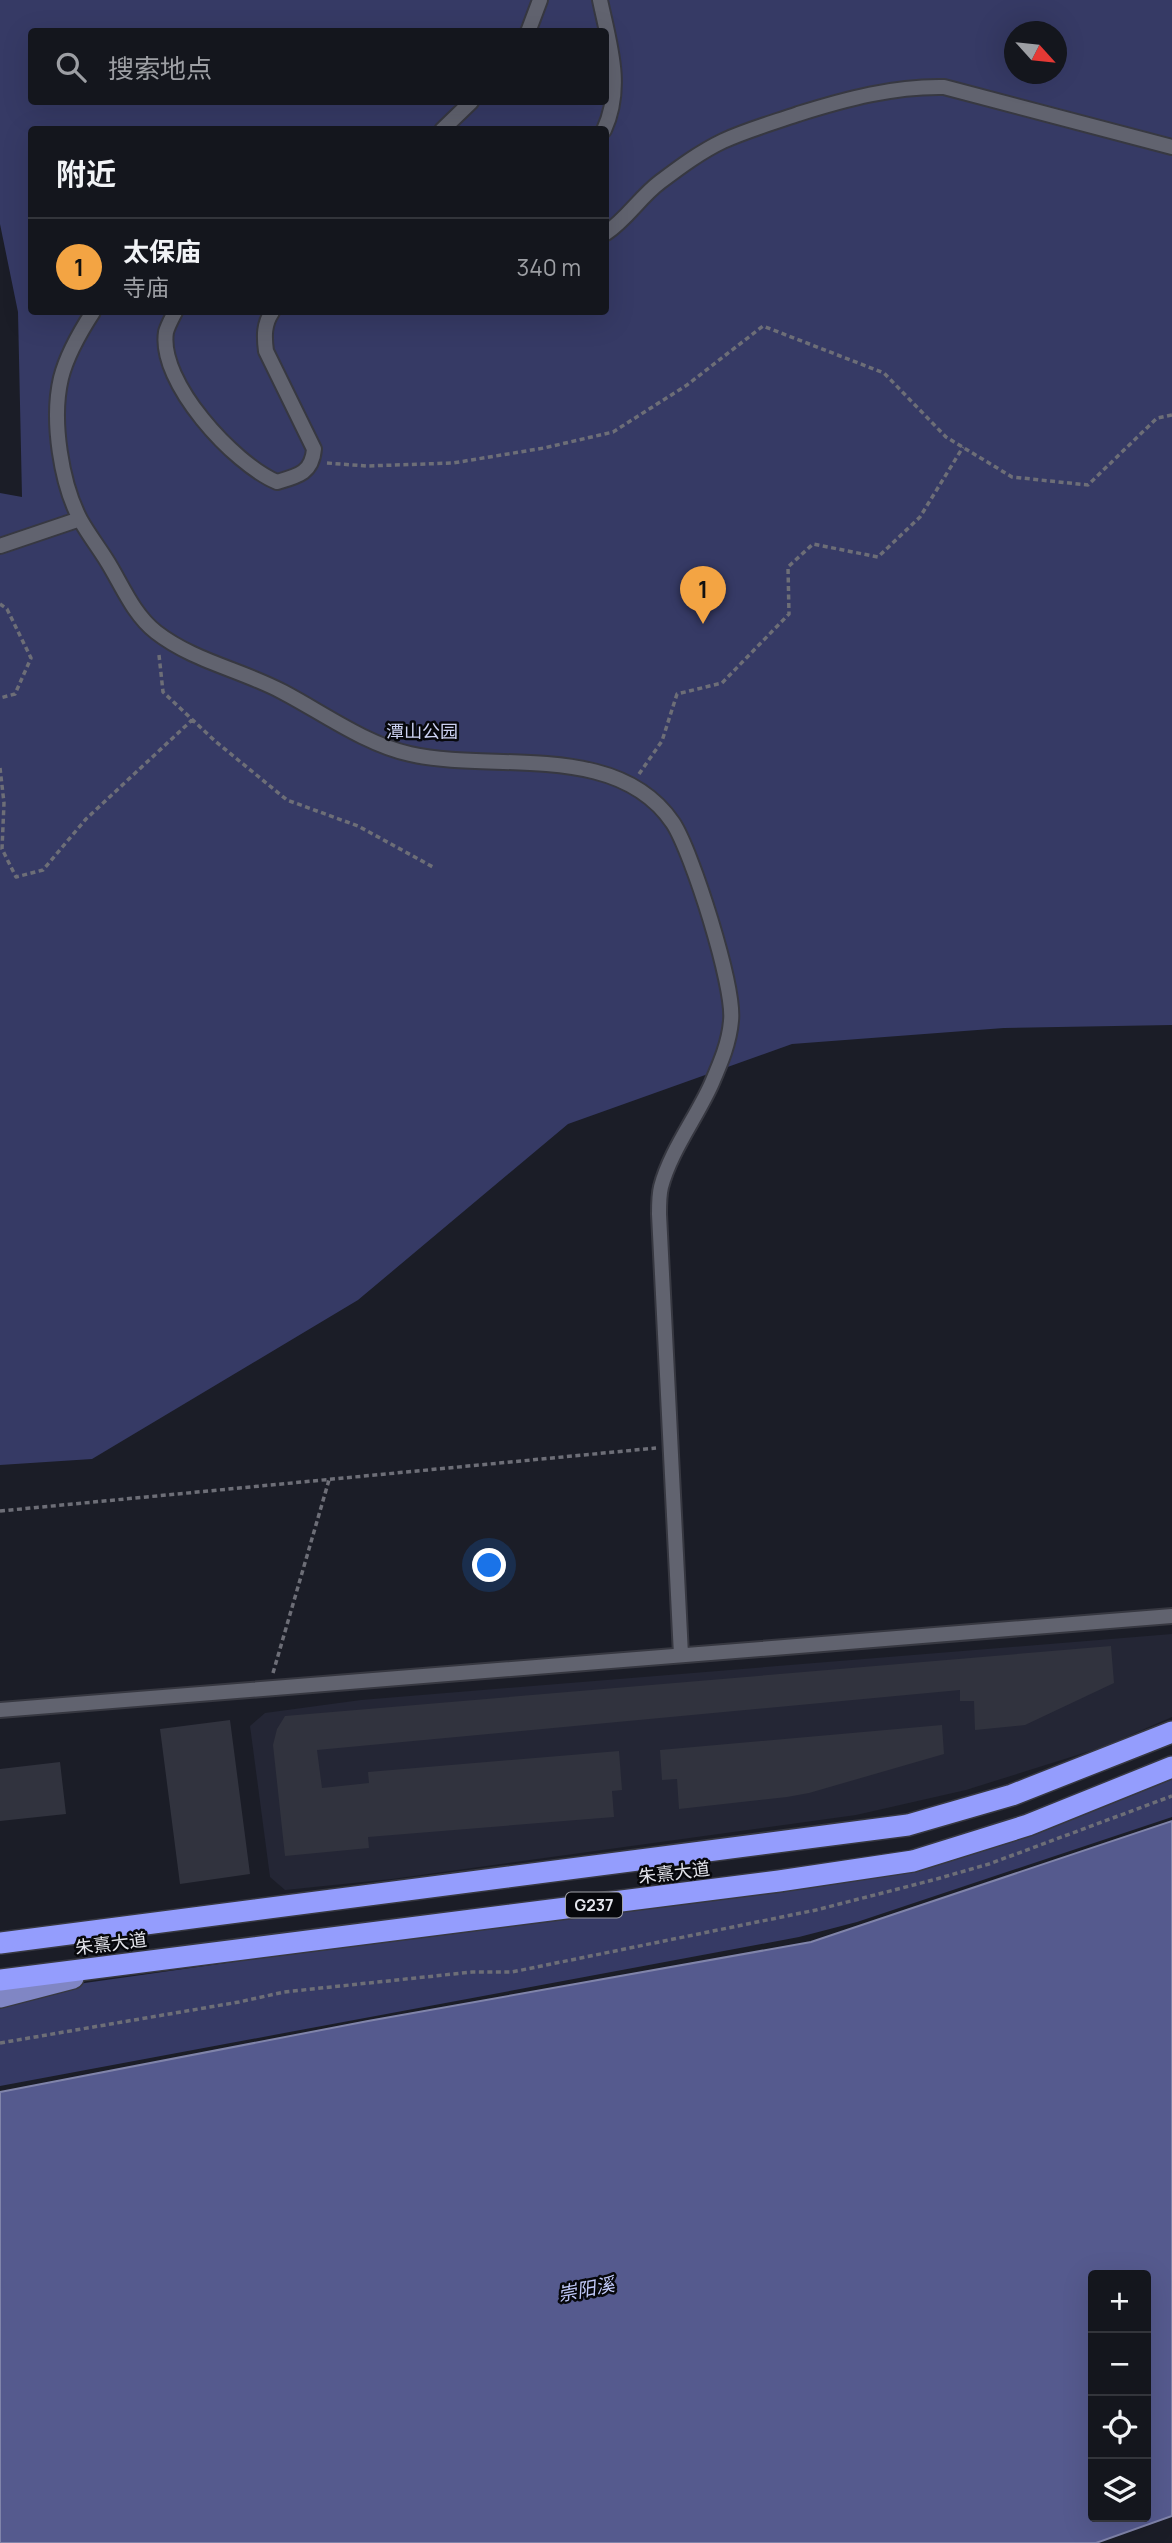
<!DOCTYPE html>
<html lang="zh">
<head>
<meta charset="utf-8">
<style>
  body { margin:0; font-family:Manrope,"Noto Sans SC",sans-serif; background:#21232a; color:#f1f3f6 }
  .controls { position:absolute; right:21px; bottom:21px; display:grid; overflow:hidden; border-radius:7px; box-shadow:0 7px 28px #0002 }
  .controls button { width:63px; height:63px; display:grid; place-items:center; padding:0; border:0; border-bottom:2px solid #33353b; background:#14161d; color:#f1f3f6; font:35px sans-serif }
  .compass { position:absolute; left:1004px; top:21px; width:63px; height:63px; border-radius:50%; background:#14161d; box-shadow:0 7px 28px #0002; rotate:117deg }
  .you { position:absolute; left:490px; top:1566px; width:24px; height:24px; margin:-18px; border:5px solid #fff; border-radius:50%; background:#1a73e8; box-shadow:0 0 0 10px #1a73e833 }
  .badge { display:grid; place-items:center; width:46px; height:46px; border-radius:50%; background:#f3a443; color:#111; font-size:23px; font-weight:700 }
  .pin { position:absolute; translate:-50% -58px; filter:drop-shadow(0 2px 4px #0008) }
  .pin::after { content:''; position:absolute; top:37px; width:24px; height:21px; background:inherit; clip-path:polygon(0 0,100% 0,50% 100%) }
  .list { margin:0; padding:0; list-style:none }
  h2 { display:flex; justify-content:space-between; align-items:center; height:91px; margin:0; padding:0 28px; font-size:30px }
  h2 small { font-size:23px; font-weight:400; color:#9d9fa4 }
  .list li { display:grid; grid-template-columns:46px 1fr auto; gap:21px; align-items:center; box-sizing:border-box; height:98px; padding:0 28px; border-top:2px solid #33353b }
  .list b { display:block; font-size:26px; white-space:nowrap }
  .list p { margin:0; font-size:23px; white-space:nowrap; color:#9d9fa4 }
  .list em { font-size:23px; font-style:normal; color:#9d9fa4 }
  .icon { flex:none; width:38px; height:38px; fill:none; stroke:currentColor; stroke-width:2; stroke-linecap:round; stroke-linejoin:round }
  .map { position:relative; flex:none; width:1172px; height:2543px; overflow:hidden }
  .search { position:absolute; background:#14161d; box-shadow:0 7px 28px #0002; left:28px; top:28px; width:581px; height:77px; display:flex; align-items:center; gap:18px; box-sizing:border-box; padding:0 24px; border-radius:7px; color:#9d9fa4; font-size:26px }
  .panel { position:absolute; background:#14161d; box-shadow:0 7px 28px #0002; left:28px; top:126px; width:581px; height:189px; border-radius:7px }
  .map>svg:first-child { display:block }
</style>
</head>
<body>
<div class="map">
<svg width="1172" height="2543" viewBox="0 0 1172 2543">
  <rect width="100%" height="100%" fill="#1b1d27"/>
  <!-- built -->
  <path fill="#242635" d="M1172 1634V1717L1103 1747 966 1790 856 1815 392 1879 285 1890 270 1877 250 1726 265 1713 361 1700Z"/>
  <!-- green -->
  <path fill="#363a65" fill-rule="evenodd" d="M0 0H1172V1025L1004 1028 792 1044 568 1124 358 1300 92 1459 0 1465V493L22 497 18 312 0 224ZM32 32H606V102H32ZM1014 32H1056V74H1014ZM32 130H606V312H32Z
    M1172 1774V1817L857 1922 799 1937 0 2086V1995L930 1863Z"/>
  <!-- water -->
  <path fill="#555a8e" stroke="#8084aa" stroke-width="2" fill-rule="evenodd" d="M1172 1821V2516L1096 2543H0V2092L368 2021 811 1942ZM1093 2275H1146V2517H1093Z"/>
  <!-- building -->
  <path fill="#31333e" d="M1111 1646 1114 1683 1025 1725 975 1730 974 1701H960V1690L317 1750 322 1788 369 1783 368 1772 619 1751 622 1790 612 1791 614 1817 368 1837 369 1848 285 1856 273 1745 277 1729 285 1716Z
    M230 1720 250 1874 180 1884 160 1729Z
    M942 1725 944 1754 809 1793 787 1797 679 1809 677 1779 662 1780 660 1750Z
    M60 1762 66 1814 0 1821V1769Z"/>
  <g fill="none" stroke-linecap="round" stroke-linejoin="round">
    <defs>
      <path id="street" d="M600 0C609 43 624 87 604 130
        M528 32 540 0
        M442 130 471 102
        M606 233C627 219 640 197 660 182 680 167 700 152 723 141 747 130 772 123 798 114 846 99 894 86 944 87L1172 147
        M93 312C80 332 67 354 61 378 51 420 61 484 81 521 89 535 99 548 107 561 122 585 133 614 156 632 193 661 242 670 283 692 323 713 365 744 410 754 493 773 617 740 673 823 692 852 735 987 731 1021 729 1044 720 1064 711 1085 696 1118 670 1152 661 1187 659 1195 659 1205 659 1214L681 1655
        M175 312C172 318 168 325 166 332 158 382 234 464 277 482 298 476 312 473 314 449L266 351C264 336 264 324 272 312
        M0 546 80 519
        M0 1710 1172 1616"/>
      <path id="primary" d="M0 1997 73 1978"/>
      <path id="highway" d="M0 1943 908 1825 1012 1795 1172 1732
        M0 1980 779 1881 913 1861 1028 1825 1172 1767"/>
    </defs>
    <!-- street casing -->
    <use href="#street" stroke="#373841" stroke-width="18"/>
    <!-- primary casing -->
    <use href="#primary" stroke="#373841" stroke-width="24"/>
    <!-- highway casing -->
    <use href="#highway" stroke="#373841" stroke-width="24"/>
    <!-- path -->
    <path stroke="#6d6e77" stroke-width="3.5" stroke-dasharray="5 3.5" stroke-linecap="butt" d="M327 463 367 466 453 463 544 448 613 432 687 385 763 326 884 373 946 437 1012 477 1088 485 1157 418 1172 415
      M0 604 7 609 31 658 15 694 0 698
      M159 655 163 692 215 741 287 800 358 826 433 867
      M0 768 4 803 2 849 16 877 43 870 86 819 192 720
      M639 774 662 741 677 694 722 683 789 614 788 567 813 544 878 557 920 517 963 447
      M0 1511 656 1448
      M273 1673 329 1480
      M0 2043 239 2002 284 1992 472 1972H512L816 1910 933 1880 989 1864 1172 1796"/>
    <!-- street -->
    <use href="#street" stroke="#61636f" stroke-width="14"/>
    <!-- primary -->
    <use href="#primary" stroke="#8086c4" stroke-width="21"/>
    <!-- highway -->
    <use href="#highway" stroke="#949dfd" stroke-width="21"/>
  </g>
  <g text-anchor="middle" dominant-baseline="central" stroke-width="5" stroke-linejoin="round" paint-order="stroke">
    <!-- shield labels -->
    <rect fill="#07080c" stroke="#a2a3aa" stroke-width="2" x="566" y="1892.5" width="56" height="25" rx="5"/>
    <g font-size="16" font-weight="bold" fill="#e5e6ed">
      <text x="594" y="1905">G237</text>
    </g>
    <!-- park labels -->
    <g font-size="18" fill="#cdd3f3" stroke="#07080c">
      <text x="422" y="731">潭山公园</text>
    </g>
    <!-- street labels -->
    <g font-size="18" fill="#e5e6ed" stroke="#07080c">
      <text transform="translate(674 1872) rotate(-7)">朱熹大道</text>
      <text transform="translate(111 1943) rotate(-7)">朱熹大道</text>
    </g>
    <!-- water labels -->
    <g font-size="19" font-style="italic" fill="#c1c9f9" stroke="#07080c">
      <text transform="translate(586 2289) rotate(-11)">崇阳溪</text>
    </g>
  </g>
</svg>
<div class="controls">
<button>+</button>
<button>−</button>
<button><svg class="icon" aria-label="locate" viewBox="0 0 24 24"><circle cx="12" cy="12" r="6"/><path d="M12 2v4M12 18v4M2 12h4M18 12h4"/></svg></button>
<button><svg class="icon" aria-label="layers" viewBox="0 0 24 24"><path d="M12 4l9 5-9 5-9-5zM3 14l9 5 9-5"/></svg></button>
</div>
<svg class="compass" viewBox="-18 -18 36 36"><path d="M0-13l5 13h-10z" fill="#e53935"/><path d="M0 13l5-13h-10z" fill="#9d9fa4"/></svg>
<div class="you"></div>
<div class="pin badge" style="left:703px;top:624px">1</div>
<div class="search"><svg class="icon" aria-label="search" viewBox="0 0 24 24"><circle cx="10" cy="10" r="6"/><path d="M15 15l6 6"/></svg>搜索地点</div>
<section class="panel">
<h2>附近<small></small></h2>
<ul class="list">
<li><span class="badge">1</span><div><b>太保庙</b><p>寺庙</p></div><em>340 m</em></li>
</ul>
</section>
</div>
</body>
</html>
